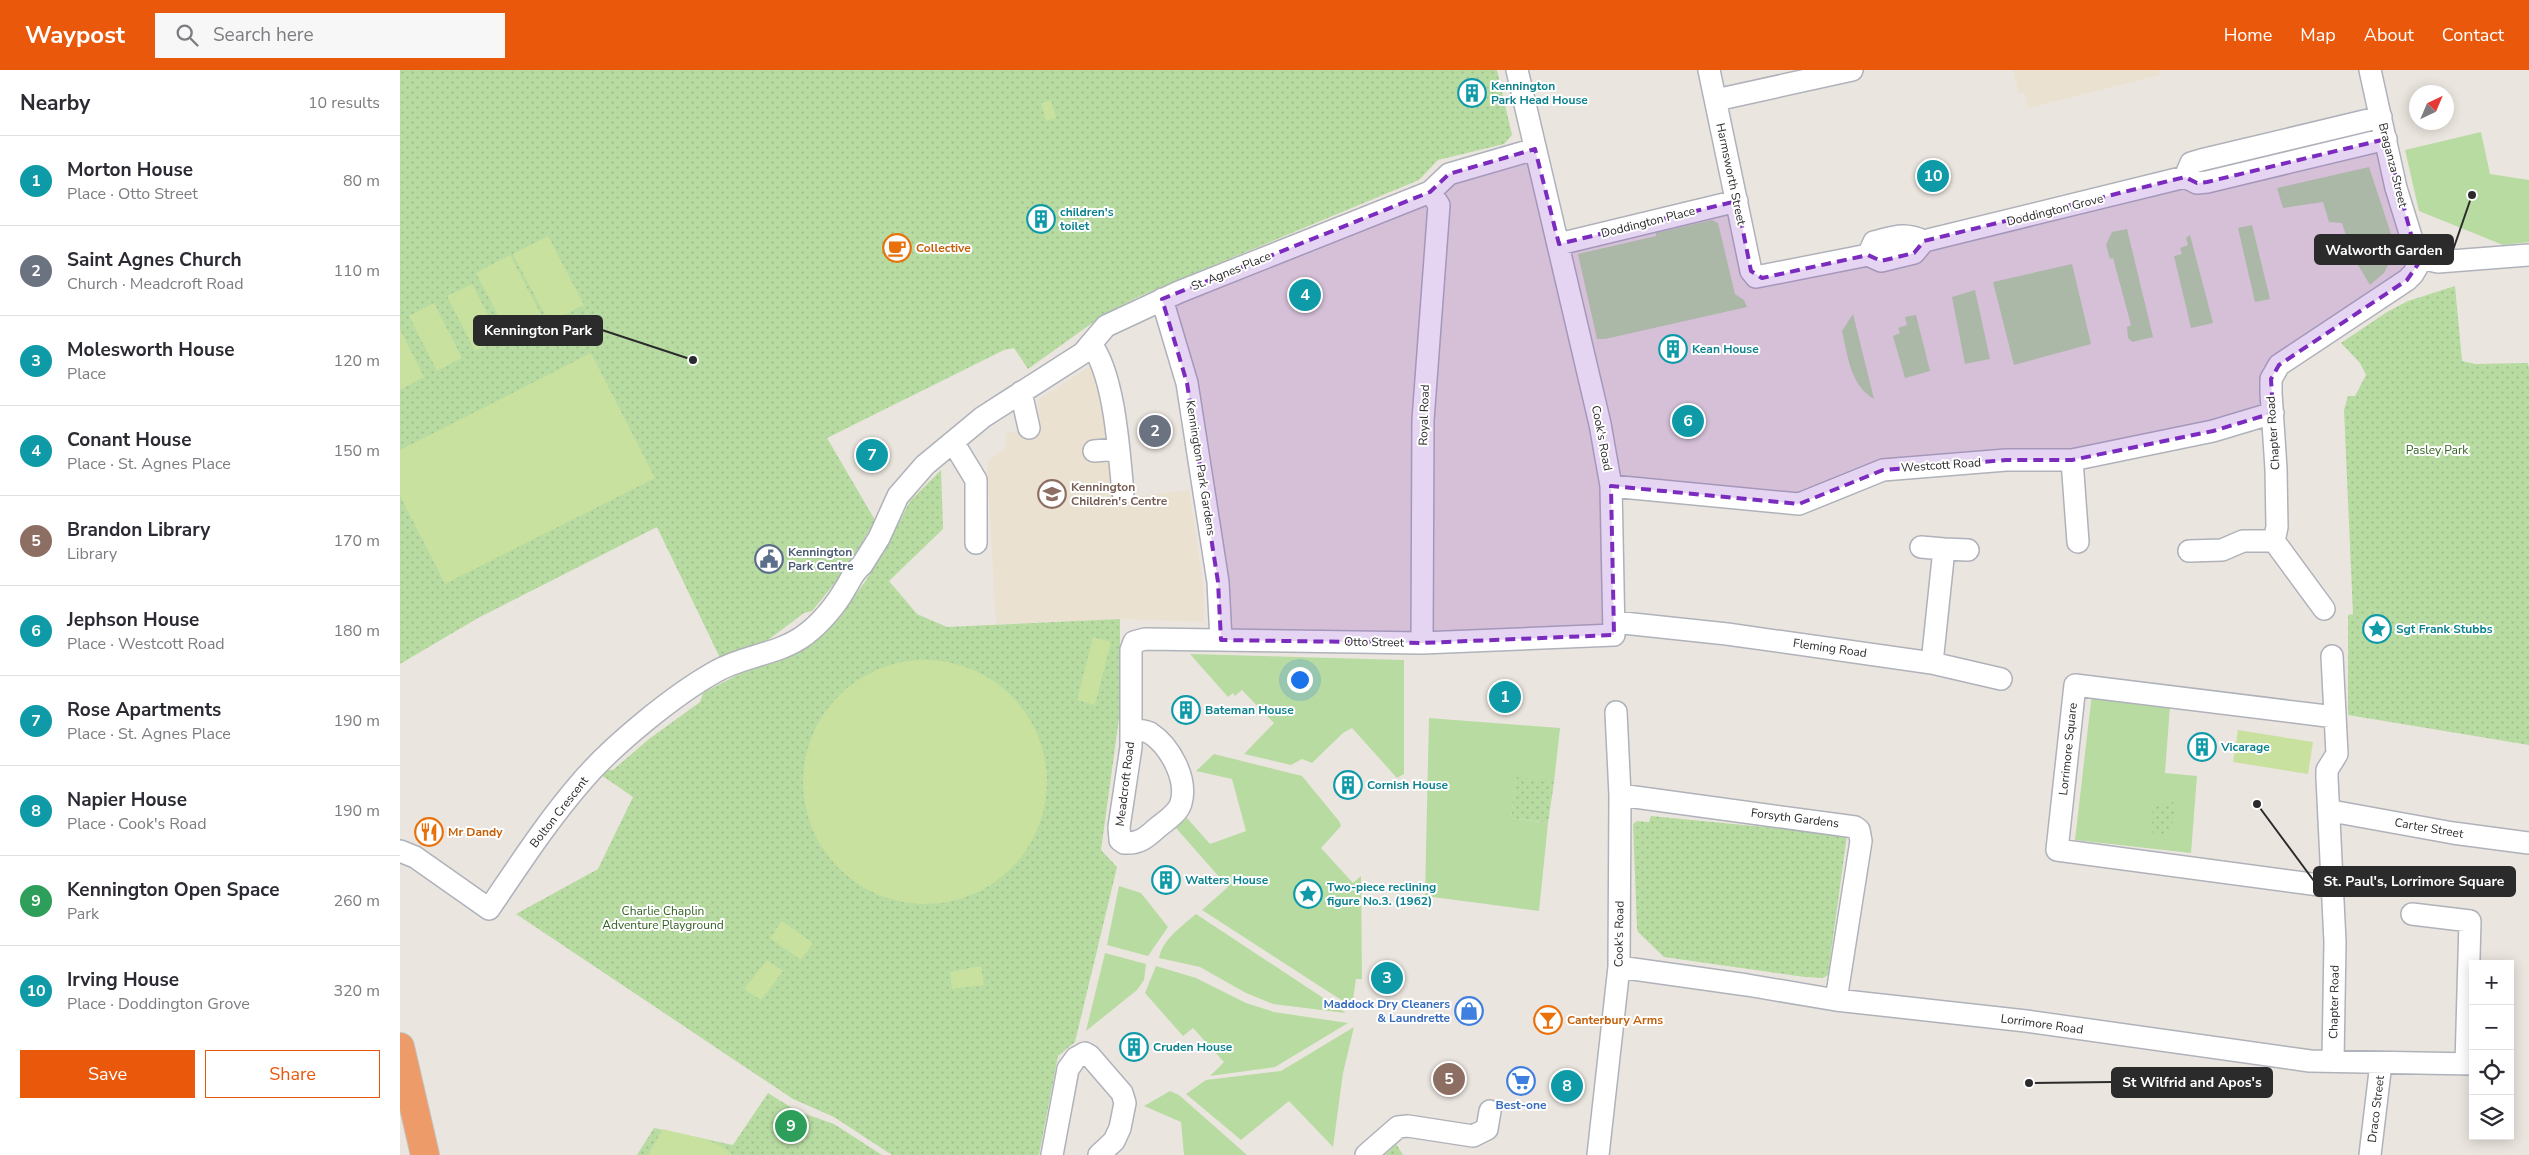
<!DOCTYPE html>
<html lang="en">
<head>
<meta charset="utf-8">
<style>
  body { margin:0; font-family:"Nunito Sans",sans-serif; background:#f7f7f7; color:#2b2b33 }
  .controls { position:absolute; right:15px; bottom:15px; display:grid; overflow:hidden; border-radius:0px; box-shadow:0 2px 12px #0003 }
  .controls button { width:45px; height:45px; display:grid; place-items:center; padding:0; border:0; border-bottom:1px solid #e1e1e2; background:#fff; color:#2b2b33; font:25px sans-serif }
  .compass { position:absolute; left:2009px; top:15px; width:45px; height:45px; border-radius:50%; background:#fff; box-shadow:0 2px 12px #0003; rotate:44deg }
  .you { position:absolute; left:899px; top:609px; width:18px; height:18px; margin:-12px; border:4px solid #fff; border-radius:50%; background:#1a73e8; box-shadow:0 0 0 8px #1a73e833 }
  .badge { display:grid; place-items:center; width:32px; height:32px; border-radius:50%; background:#ea580c; color:#fff; font-size:16px; font-weight:700 }
  .pin { position:absolute; translate:-50% -50%; border:2px solid #fff; box-shadow:0 1px 5px #0006 }
  .list { margin:0; padding:0; list-style:none }
  h2 { display:flex; justify-content:space-between; align-items:center; height:65px; margin:0; padding:0 20px; font-size:21px }
  h2 small { font-size:16px; font-weight:400; color:#7c7c81 }
  .list li { display:grid; grid-template-columns:32px 1fr auto; gap:15px; align-items:center; box-sizing:border-box; height:90px; padding:0 20px; border-top:1px solid #e1e1e2 }
  .list b { display:block; font-size:19px; white-space:nowrap }
  .list p { margin:0; font-size:16px; white-space:nowrap; color:#7c7c81 }
  .list em { font-size:16px; font-style:normal; color:#7c7c81 }
  .actions { display:flex; gap:10px; padding:15px 20px }
  .actions a { flex:1; padding:11px 0; border:1px solid #ea580c; border-radius:0px; text-align:center; font-size:18px; color:#ea580c }
  .actions .main { background:#ea580c; color:#fff }
  .icon { flex:none; width:28px; height:28px; fill:none; stroke:currentColor; stroke-width:2; stroke-linecap:round; stroke-linejoin:round }
  .map { position:relative; flex:none; width:2129px; height:1085px; overflow:hidden }
  header { display:flex; align-items:center; gap:30px; box-sizing:border-box; height:70px; padding:0 25px; background:#ea580c; color:#fff }
  header strong { font-size:24px }
  nav { display:flex; gap:28px; margin-inline-start:auto; font-size:18px }
  .search { width:350px; height:45px; background:#f7f7f7; display:flex; align-items:center; gap:12px; box-sizing:border-box; padding:0 18px; border-radius:0px; color:#7c7c81; font-size:19px }
  main { display:flex }
  aside { flex:1; background:#fff }
  .map>svg:first-child { display:block }
</style>
</head>
<body>
<header>
<strong>Waypost</strong>
<div class="search"><svg class="icon" aria-label="search" viewBox="0 0 24 24"><circle cx="10" cy="10" r="6"/><path d="M15 15l6 6"/></svg>Search here</div>
<nav><a>Home</a><a>Map</a><a>About</a><a>Contact</a></nav>
</header>
<main>
<aside>
<h2>Nearby<small>10 results</small></h2>
<ul class="list">
<li><span class="badge" style="background:#0f9aa8">1</span><div><b>Morton House</b><p>Place · Otto Street</p></div><em>80 m</em></li>
<li><span class="badge" style="background:#6b7280">2</span><div><b>Saint Agnes Church</b><p>Church · Meadcroft Road</p></div><em>110 m</em></li>
<li><span class="badge" style="background:#0f9aa8">3</span><div><b>Molesworth House</b><p>Place</p></div><em>120 m</em></li>
<li><span class="badge" style="background:#0f9aa8">4</span><div><b>Conant House</b><p>Place · St. Agnes Place</p></div><em>150 m</em></li>
<li><span class="badge" style="background:#8d6e63">5</span><div><b>Brandon Library</b><p>Library</p></div><em>170 m</em></li>
<li><span class="badge" style="background:#0f9aa8">6</span><div><b>Jephson House</b><p>Place · Westcott Road</p></div><em>180 m</em></li>
<li><span class="badge" style="background:#0f9aa8">7</span><div><b>Rose Apartments</b><p>Place · St. Agnes Place</p></div><em>190 m</em></li>
<li><span class="badge" style="background:#0f9aa8">8</span><div><b>Napier House</b><p>Place · Cook's Road</p></div><em>190 m</em></li>
<li><span class="badge" style="background:#2e9e5b">9</span><div><b>Kennington Open Space</b><p>Park</p></div><em>260 m</em></li>
<li><span class="badge" style="background:#0f9aa8">10</span><div><b>Irving House</b><p>Place · Doddington Grove</p></div><em>320 m</em></li>
</ul>
<div class="actions"><a class="main">Save</a><a>Share</a></div>
</aside>
<div class="map">
<svg width="2129" height="1085" viewBox="0 0 2129 1085">
  <defs>
    <pattern id="park-dots" width="8" height="8" patternUnits="userSpaceOnUse" patternTransform="scale(1.25)"><rect width="8" height="8" fill="#b8dba2"/><path d="M2 2h.1M6 6h.1" fill="none" stroke="#9ebc8c" stroke-width="1.8" stroke-linecap="round"/></pattern>
  </defs>
  <rect width="100%" height="100%" fill="#ebe5df"/>
  <!-- education -->
  <path fill="#ebe1d0" d="M1613 0H1759L1760 5 1628 38 1624 23 1619 24Z
    M696 296 701 314 716 429 789 420 803 513 804 552 720 549 596 554 587 392 606 377V363L640 360 638 330 689 297Z"/>
  <!-- grass -->
  <path fill="#b8dba2" d="M2081 62 2090 104 2129 110V172L2103 175 2019 141 2005 80Z
    M1969 97 1996 179 1984 203 1970 215 1952 185 1942 153 1929 152 1923 132 1883 138 1877 118Z
    M1312 150 1318 153 1335 224 1344 230 1347 237 1205 269H1197L1178 184 1256 166V163Z
    M1852 155 1870 229 1855 232 1838 158Z
    M1727 159 1753 267 1732 272 1728 268 1727 257 1731 255 1713 188 1710 189 1706 175 1712 162Z
    M1790 165 1813 253 1791 258 1774 186 1782 184 1780 178 1788 175 1786 168Z
    M1672 194 1691 274 1614 295 1593 212Z
    M1575 220 1590 289 1565 294 1552 227Z
    M1453 244 1474 329C1450 315 1448 286 1442 261Z
    M1516 245 1530 301 1505 308 1493 266 1500 263 1498 258 1507 255 1505 247Z
    M790 584 1004 590V704L997 708 952 658 943 663 912 693 902 689 891 695 844 684 874 653 842 620 835 626 833 623 828 627Z
    M1692 623 1770 636 1765 703 1797 706 1791 783 1675 770Z
    M1029 648 1160 658 1154 712 1116 709 1111 748 1148 753 1139 841 1025 826Z
    M814 684 902 706 939 751 941 756 921 778 953 813 961 806 962 909H956L952 937 802 840 828 817 776 758 787 748 810 774 846 761 832 709 796 701Z
    M719 816 741 823 768 857 748 886 707 875Z
    M796 844 946 943 873 934 846 923 800 897 759 888C762 870 782 856 796 844Z
    M705 883 746 894 744 910 737 920 686 961Z
    M756 896 796 908 846 933 874 942 948 953 875 997 810 1006 824 992 793 958 783 966 745 923Z
    M954 957 943 1003 933 1077 889 1031 841 1070 786 1024 806 1010 881 1001Z
    M770 1021 779 1025 847 1085H784L781 1052 744 1036Z"/>
  <!-- park -->
  <path fill="url(#park-dots)" d="M0 0H1097L1112 65 1104 74 1038 90 1019 110 738 227 702 246 628 299 614 278 604 280 427 368 475 450 448 497 412 541 404 543 360 576 320 588 257 457 78 548 0 594Z
    M2055 216 2062 291 2075 294 2128 293 2129 300V675L1948 645V545L1953 544 1944 340 1948 326H1955L1966 305 1960 293 1941 273 1987 242 2008 231Z
    M541 400 543 459 489 511 517 544 547 557 720 549V641L701 780 717 797 675 972 658 986 639 1085H492L434 1047 393 1029 116 844 198 799 233 727 201 705 206 700H213L249 669 300 632 303 623 341 603 396 583 430 557 465 512 487 476 510 431Z
    M1116 707 1154 712 1148 753 1111 748Z
    M1768 732 1776 733 1770 766 1751 762 1753 747 1752 738 1759 733 1765 734Z
    M1251 746 1447 765 1428 905 1423 908 1405 907 1264 887 1238 862 1237 858 1233 754 1237 751 1249 752Z
    M368 1023 397 1041 434 1054 482 1085H237L254 1058 333 1075Z
    M996 1074 1003 1085H985Z"/>
  <!-- pitch -->
  <path fill="#c8e19f" d="M651 30 656 48 646 51 641 33Z
    M148 166 184 235 149 253 113 184Z
    M110 185 146 254 112 272 76 203Z
    M72 214 100 268 75 281 47 226Z
    M34 233 62 288 37 301 9 246Z
    M0 259 24 307 0 320Z
    M191 283 255 408 45 514 0 426V380Z
    M693 567 711 572 695 635 677 630Z
    M403 712a122 122 0 1 1 244 0a122 122 0 1 1-244 0Z
    M1838 660 1913 672 1908 704 1833 692Z
    M382 851 413 873 401 890 370 868Z
    M367 890 383 901 361 930 344 919Z
    M581 896 584 915 552 919 550 902Z
    M263 1059C284 1065 317 1068 332 1085H248Z"/>
  <g fill="none" stroke-linecap="round" stroke-linejoin="round">
    <defs>
      <path id="minor" d="M1309 0 1351 201 1356 207 1468 185 1481 191 1514 183 1524 171 1785 107 1797 113 1807 112 1986 69
        M1970 0 1996 118 2014 176C2021 186 2027 190 2038 192L2129 185
        M1316 30 1452 0
        M1785 107 1791 93 1801 90 1981 47
        M1159 174 1337 131
        M1468 185 1474 172C1494 167 1504 162 1524 171
        M762 229 787 313 818 512 821 570
        M691 274C715 306 719 383 723 423
        M621 322 629 358
        M553 372 576 410V473
        M694 381 718 379
        M1672 390 1678 472
        M1211 416 1399 434 1483 400 1606 390H1672L1813 361 1873 343
        M1521 477 1544 479
        M1789 481 1822 480 1843 471H1874
        M1924 539 1874 471 1877 457 1876 399 1871 323V309L1879 295 2007 210 2013 204 2023 187
        M1214 552 1327 564 1532 593 1544 479 1568 480
        M1022 573 1023 350 1039 135 1030 122
        M1932 586 1937 684 1927 700V708L1935 872 1933 991
        M1532 593 1601 609
        M731 660C737 660 744 660 750 663 770 676 788 709 781 733 778 744 765 751 757 758 746 768 739 774 724 773L720 770 719 757 731 677V580L734 572 745 569 1022 573 1214 565 1211 416 1200 354 1117 0
        M1220 725 1455 757 1459 760 1461 771 1436 930
        M1929 743 1937 742 2053 763 2129 773
        M0 781 15 787 89 839C119 795 148 750 183 710 214 674 274 625 315 602 344 585 378 585 405 565 420 554 436 535 445 519 451 510 453 502 462 495L479 468 498 426 525 395 583 347 683 283 706 256 779 222 1030 122 1049 104 1135 79
        M1934 817 1657 780 1675 615 1935 647
        M2012 844 2070 851 2066 994
        M1219 897 1347 915 1436 930 1626 951 1910 991 2073 994
        M652 1085 668 999 676 988 685 983 690 986 722 1023 725 1033 720 1058 714 1071 699 1085
        M966 1085 998 1057 1008 1056 1073 1066 1087 1059 1090 1041
        M1198 1085 1219 897 1220 725 1216 642
        M1970 1085 1981 993"/>
      <path id="highway" d="M0 977 25 1085"/>
    </defs>
    <!-- minor casing -->
    <use href="#minor" stroke="#afb2ba" stroke-width="24"/>
    <!-- highway casing -->
    <use href="#highway" stroke="#c4c4c4" stroke-width="30"/>
    <!-- minor -->
    <use href="#minor" stroke="#fff" stroke-width="21"/>
    <!-- highway -->
    <use href="#highway" stroke="#ec9b69" stroke-width="28"/>
  </g>
  <!-- marked area -->
  <path fill="#7b2cbf" fill-opacity="0.2" stroke="#7b2cbf" stroke-width="4" stroke-dasharray="10 6" stroke-linejoin="round" d="M1986 69 2014 176 2023 187 2007 210 1879 295 1871 309 1873 343 1813 361 1672 390H1606L1483 400 1399 434 1211 416 1214 565 1022 573 821 570 818 512 787 313 762 229 1030 122 1049 104 1135 79 1159 174 1337 131 1351 201 1362 208 1468 185 1481 191 1514 183 1524 171 1785 107 1797 113 1807 112Z"/>
  <!-- icons -->
  <defs>
    <symbol id="building-ring" viewBox="-11 -11 22 22"><circle r="9.5" fill="#fff" stroke="#0f9aa8" stroke-width="1.5"/><path d="M-4-6H4V6H1V3H-1V6H-4ZM-2.5-4.3h1.7v1.8h-1.7ZM.8-4.3h1.7v1.8H.8ZM-2.5-1h1.7V.8h-1.7ZM.8-1h1.7V.8H.8Z" fill="#0f9aa8"/></symbol>
    <symbol id="cafe-ring" viewBox="-11 -11 22 22"><circle r="9.5" fill="#fff" stroke="#e8710a" stroke-width="1.5"/><path d="M-5.5-4.5H6V0H3Q3 3.5 0 3.5H-2.5Q-5.5 3.5-5.5 0ZM3-3.2v2h1.7v-2ZM-6 4.5H4V6H-6Z" fill="#e8710a"/></symbol>
    <symbol id="school-ring" viewBox="-11 -11 22 22"><circle r="9.5" fill="#fff" stroke="#8d6e63" stroke-width="1.5"/><path d="M0-5L7-2L0 1L-7-2ZM-4 1L0 2.5L4 1V4Q0 6-4 4Z" fill="#8d6e63"/></symbol>
    <symbol id="civic-ring" viewBox="-11 -11 22 22"><circle r="9.5" fill="#fff" stroke="#5c6f8a" stroke-width="1.5"/><path d="M-.6-6.5H3V-4.5H.6V-3L4-1V1h2V6H-6V1h2V-1L-.6-3ZM-1.2 2.5V6h2.4V2.5Z" fill="#5c6f8a"/></symbol>
    <symbol id="sight-ring" viewBox="-11 -11 22 22"><circle r="9.5" fill="#fff" stroke="#0f9aa8" stroke-width="1.5"/><path d="M0-6L1.8-2.2L6-1.7L2.9 1.2L3.7 5.4L0 3.3L-3.7 5.4L-2.9 1.2L-6-1.7L-1.8-2.2Z" fill="#0f9aa8"/></symbol>
    <symbol id="restaurant-ring" viewBox="-11 -11 22 22"><circle r="9.5" fill="#fff" stroke="#e8710a" stroke-width="1.5"/><path d="M-5-6h1v4h1v-4h1v4h1v-4h1v5L-1.5 .5V6h-2V.5L-5-1ZM5-6V6H3V1.5H1.5Q1.5-4 5-6Z" fill="#e8710a"/></symbol>
    <symbol id="shop-ring" viewBox="-11 -11 22 22"><circle r="9.5" fill="#fff" stroke="#3f7fe0" stroke-width="1.5"/><path d="M-5-2.5h2.3a2.7 3.5 0 0 1 5.4 0H5L5.5 6h-11ZM-1.5-2.5h3a1.5 2.3 0 0 0-3 0Z" fill="#3f7fe0"/></symbol>
    <symbol id="bar-ring" viewBox="-11 -11 22 22"><circle r="9.5" fill="#fff" stroke="#e8710a" stroke-width="1.5"/><path d="M-6-5H6L.8 .8V4.5H3.5V6h-7V4.5H-.8V.8Z" fill="#e8710a"/></symbol>
    <symbol id="supermarket-ring" viewBox="-11 -11 22 22"><circle r="9.5" fill="#fff" stroke="#3f7fe0" stroke-width="1.5"/><path d="M-6-5.5h2.5l.6 2H6L4.5 2H-2.5L-4.4-4H-6ZM-1.5 3.2a1.3 1.3 0 1 0 .1 0ZM3 3.2a1.3 1.3 0 1 0 .1 0Z" fill="#3f7fe0"/></symbol>
  </defs>
  <g fill-rule="evenodd">
    <use href="#building-ring" x="1056" y="7" width="32" height="32"/>
    <use href="#building-ring" x="625" y="133" width="32" height="32"/>
    <use href="#cafe-ring" x="481" y="162" width="32" height="32"/>
    <use href="#building-ring" x="1257" y="263" width="32" height="32"/>
    <use href="#school-ring" x="636" y="408" width="32" height="32"/>
    <use href="#civic-ring" x="353" y="473" width="32" height="32"/>
    <use href="#sight-ring" x="1961" y="543" width="32" height="32"/>
    <use href="#building-ring" x="770" y="624" width="32" height="32"/>
    <use href="#building-ring" x="1786" y="661" width="32" height="32"/>
    <use href="#building-ring" x="932" y="699" width="32" height="32"/>
    <use href="#restaurant-ring" x="13" y="746" width="32" height="32"/>
    <use href="#building-ring" x="750" y="794" width="32" height="32"/>
    <use href="#sight-ring" x="892" y="808" width="32" height="32"/>
    <use href="#shop-ring" x="1053" y="925" width="32" height="32"/>
    <use href="#bar-ring" x="1132" y="934" width="32" height="32"/>
    <use href="#building-ring" x="718" y="961" width="32" height="32"/>
    <use href="#supermarket-ring" x="1105" y="995" width="32" height="32"/>
  </g>
  <g text-anchor="middle" dominant-baseline="central" stroke-width="4" stroke-linejoin="round" paint-order="stroke">
    <!-- culture labels -->
    <g font-size="12" font-weight="bold" fill="#0d838f" stroke="#fff" text-anchor="start">
      <text x="1091" y="16">Kennington<tspan x="1091" dy="14">Park Head House</tspan></text>
      <text x="660" y="142">children's<tspan x="660" dy="14">toilet</tspan></text>
      <text x="1292" y="279">Kean House</text>
      <text x="1996" y="559">Sgt Frank Stubbs</text>
      <text x="805" y="640">Bateman House</text>
      <text x="1821" y="677">Vicarage</text>
      <text x="967" y="715">Cornish House</text>
      <text x="785" y="810">Walters House</text>
      <text x="927" y="817">Two-piece reclining<tspan x="927" dy="14">figure No.3. (1962)</tspan></text>
      <text x="753" y="977">Cruden House</text>
    </g>
    <!-- street labels -->
    <g font-size="12" fill="#2b2b2b" stroke="#fff">
      <text transform="translate(1993 95) rotate(76)">Braganza Street</text>
      <text transform="translate(1331 104) rotate(78)">Harmsworth Street</text>
      <text transform="translate(1655 140) rotate(-14)">Doddington Grove</text>
      <text transform="translate(1248 152) rotate(-14)">Doddington Place</text>
      <text transform="translate(831 201) rotate(-22)">St. Agnes Place</text>
      <text transform="translate(1024 345) rotate(-88)">Royal Road</text>
      <text transform="translate(1873 363) rotate(-94)">Chapter Road</text>
      <text transform="translate(1202 368) rotate(79)">Cook's Road</text>
      <text transform="translate(1541 395) rotate(-4)">Westcott Road</text>
      <text transform="translate(801 398) rotate(81)">Kennington Park Gardens</text>
      <text transform="translate(974 572) rotate(1)">Otto Street</text>
      <text transform="translate(1430 578) rotate(8)">Fleming Road</text>
      <text transform="translate(1668 679) rotate(-84)">Lorrimore Square</text>
      <text transform="translate(725 714) rotate(-83)">Meadcroft Road</text>
      <text transform="translate(159 742) rotate(-52)">Bolton Crescent</text>
      <text transform="translate(1395 748) rotate(7)">Forsyth Gardens</text>
      <text transform="translate(2029 758) rotate(10)">Carter Street</text>
      <text transform="translate(1219 864) rotate(-89)">Cook's Road</text>
      <text transform="translate(1934 932) rotate(-89)">Chapter Road</text>
      <text transform="translate(1642 954) rotate(8)">Lorrimore Road</text>
      <text transform="translate(1976 1039) rotate(-83)">Draco Street</text>
    </g>
    <!-- food labels -->
    <g font-size="12" font-weight="bold" fill="#c56008" stroke="#fff" text-anchor="start">
      <text x="516" y="178">Collective</text>
      <text x="48" y="762">Mr Dandy</text>
      <text x="1167" y="950">Canterbury Arms</text>
    </g>
    <!-- park labels -->
    <g font-size="12" fill="#336023" stroke="#fff">
      <text x="2037" y="380">Pasley Park</text>
      <text x="263" y="841">Charlie Chaplin<tspan x="263" dy="14">Adventure Playground</tspan></text>
    </g>
    <!-- education labels -->
    <g font-size="12" font-weight="bold" fill="#785e54" stroke="#fff" text-anchor="start">
      <text x="671" y="417">Kennington<tspan x="671" dy="14">Children's Centre</tspan></text>
    </g>
    <!-- service labels -->
    <g font-size="12" font-weight="bold" fill="#4e5e75" stroke="#fff" text-anchor="start">
      <text x="388" y="482">Kennington<tspan x="388" dy="14">Park Centre</tspan></text>
    </g>
    <!-- shop labels -->
    <g font-size="12" font-weight="bold" fill="#366cbe" stroke="#fff" text-anchor="end">
      <text x="1050" y="934">Maddock Dry Cleaners<tspan x="1050" dy="14">&amp; Laundrette</tspan></text>
      <text x="1121" y="1035" text-anchor="middle">Best-one</text>
    </g>
  </g>
  <!-- callouts -->
  <path fill="none" stroke="#2b2b2b" stroke-width="2" d="M2072 125L2053 180M293 290L202 260M1857 734L1914 811M1629 1013L1712 1012"/>
  <g fill="#2b2b2b" stroke="#fff" stroke-width="2">
    <circle cx="2072" cy="125" r="5"/>
    <circle cx="293" cy="290" r="5"/>
    <circle cx="1857" cy="734" r="5"/>
    <circle cx="1629" cy="1013" r="5"/>
  </g>
  <g fill="#2b2b2b" stroke="#2b2b2b" stroke-width="2">
    <rect x="1915" y="165" width="138" height="29" rx="5"/>
    <rect x="74" y="246" width="128" height="29" rx="5"/>
    <rect x="1914" y="797" width="201" height="29" rx="5"/>
    <rect x="1712" y="998" width="160" height="29" rx="5"/>
  </g>
  <g font-size="14" text-anchor="middle" font-weight="bold" fill="#fff">
    <text x="1984" y="185">Walworth Garden</text>
    <text x="138" y="265">Kennington Park</text>
    <text x="2014" y="816">St. Paul's, Lorrimore Square</text>
    <text x="1792" y="1017">St Wilfrid and Apos's</text>
  </g>
</svg>
<div class="controls">
<button>+</button>
<button>−</button>
<button><svg class="icon" aria-label="locate" viewBox="0 0 24 24"><circle cx="12" cy="12" r="6"/><path d="M12 2v4M12 18v4M2 12h4M18 12h4"/></svg></button>
<button><svg class="icon" aria-label="layers" viewBox="0 0 24 24"><path d="M12 4l9 5-9 5-9-5zM3 14l9 5 9-5"/></svg></button>
</div>
<svg class="compass" viewBox="-18 -18 36 36"><path d="M0-13l5 13h-10z" fill="#e53935"/><path d="M0 13l5-13h-10z" fill="#7c7c81"/></svg>
<div class="you"></div>
<div class="pin badge" style="left:1105px;top:627px;background:#0f9aa8">1</div>
<div class="pin badge" style="left:755px;top:361px;background:#6b7280">2</div>
<div class="pin badge" style="left:987px;top:908px;background:#0f9aa8">3</div>
<div class="pin badge" style="left:905px;top:225px;background:#0f9aa8">4</div>
<div class="pin badge" style="left:1049px;top:1009px;background:#8d6e63">5</div>
<div class="pin badge" style="left:1288px;top:351px;background:#0f9aa8">6</div>
<div class="pin badge" style="left:472px;top:385px;background:#0f9aa8">7</div>
<div class="pin badge" style="left:1167px;top:1016px;background:#0f9aa8">8</div>
<div class="pin badge" style="left:391px;top:1056px;background:#2e9e5b">9</div>
<div class="pin badge" style="left:1533px;top:106px;background:#0f9aa8">10</div>
</div>
</main>
</body>
</html>
